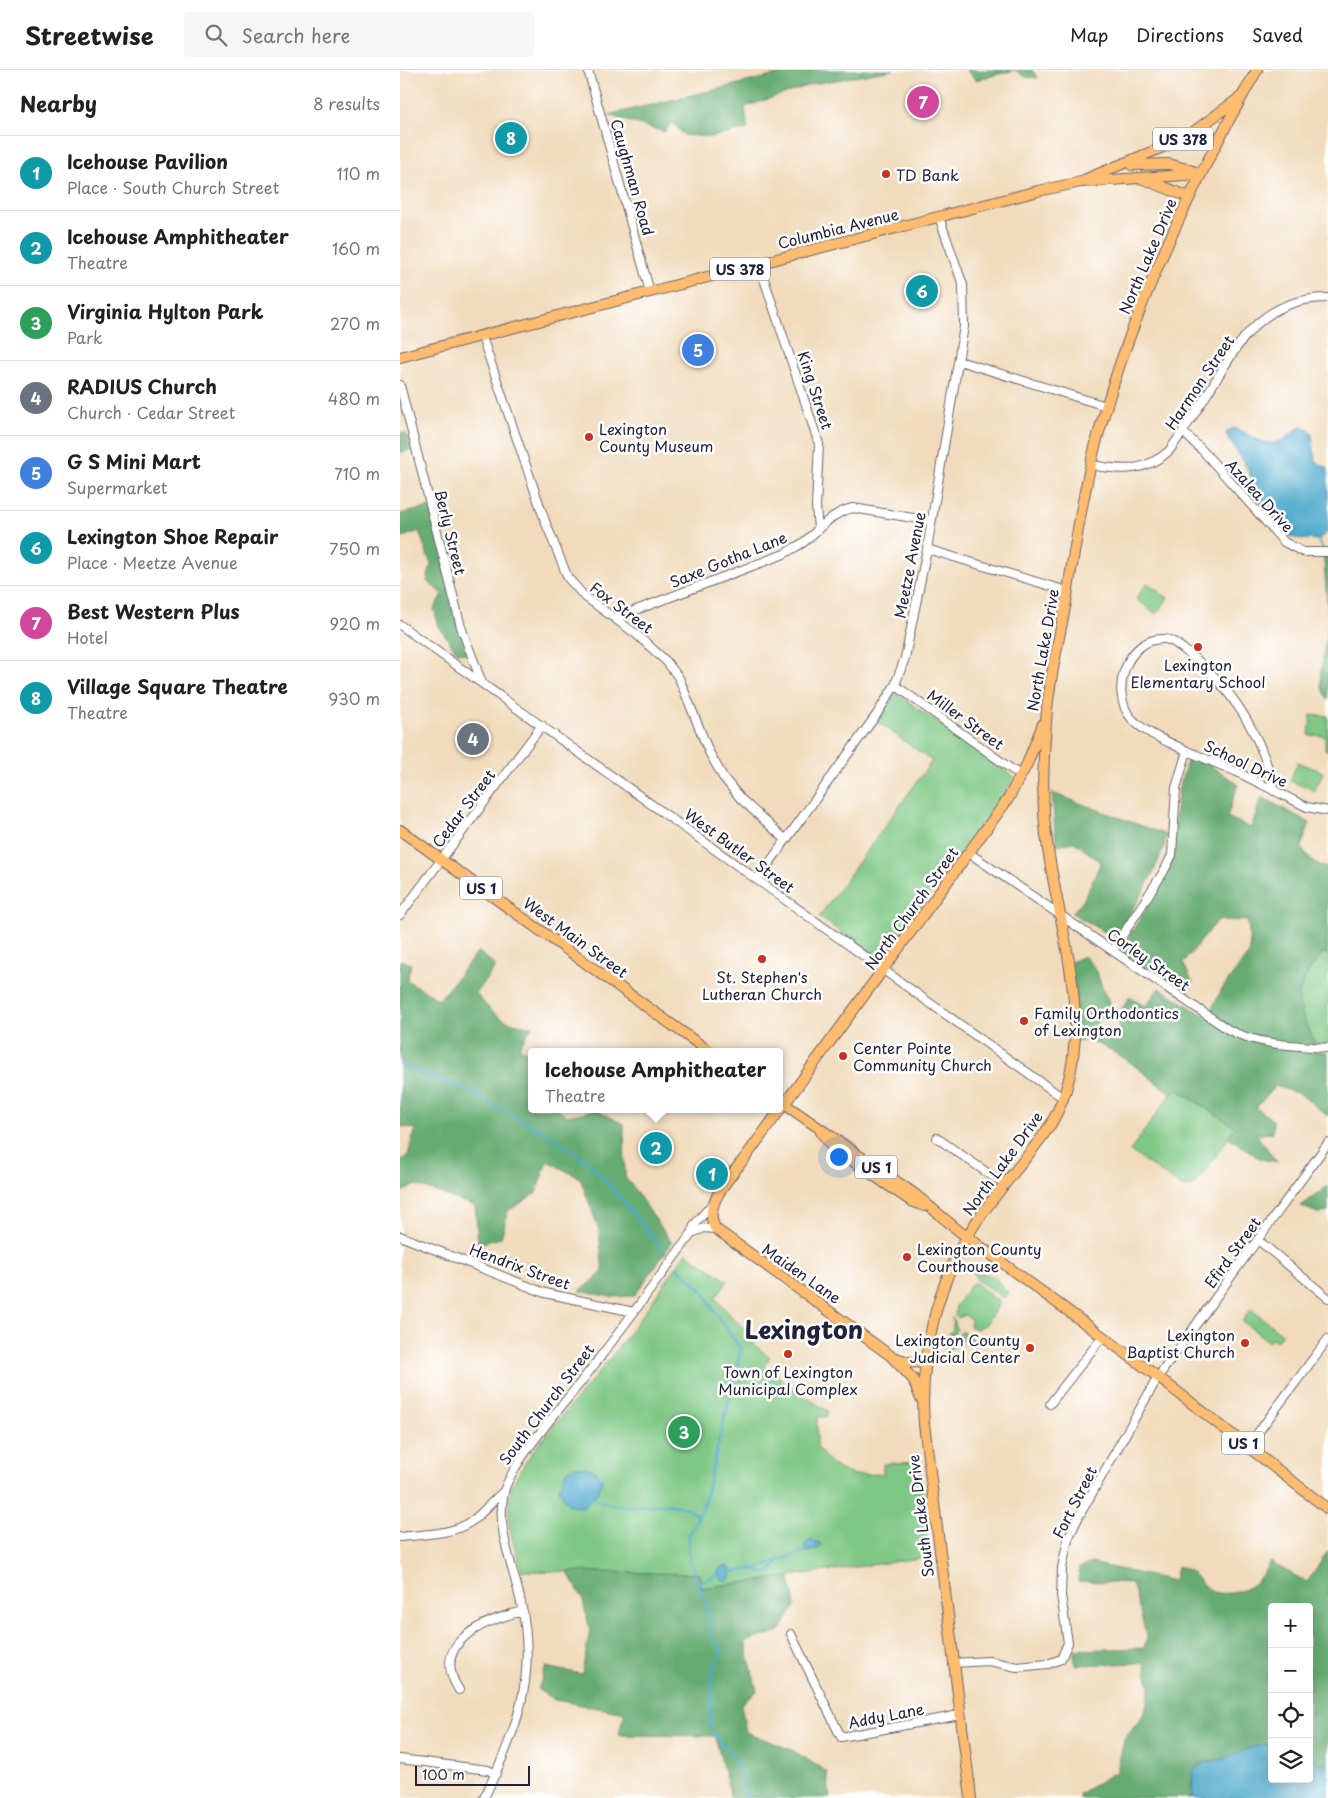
<!DOCTYPE html>
<html lang="en">
<head>
<meta charset="utf-8">
<style>
  body { margin:0; font-family:"Playpen Sans",sans-serif; background:#f6f6f6; color:#202124 }
  .controls { position:absolute; right:15px; bottom:15px; display:grid; overflow:hidden; border-radius:5px; box-shadow:0 5px 20px #0002 }
  .controls button { width:45px; height:45px; display:grid; place-items:center; padding:0; border:0; border-bottom:1px solid #e0e0e0; background:#fff; color:#202124; font:25px sans-serif }
  .scale { position:absolute; left:15px; bottom:12px; width:115px; box-sizing:border-box; padding-left:5px; border:2px solid #22223b; border-top:0; font-size:14px; line-height:18px; white-space:nowrap; color:#22223b; -webkit-text-stroke:4px #fff; paint-order:stroke }
  .you { position:absolute; left:438px; top:1086px; width:18px; height:18px; margin:-12px; border:4px solid #fff; border-radius:50%; background:#1a73e8; box-shadow:0 0 0 8px #1a73e833 }
  .badge { display:grid; place-items:center; width:32px; height:32px; border-radius:50%; background:#1a73e8; color:#fff; font-size:16px; font-weight:700 }
  .pin { position:absolute; translate:-50% -50%; border:2px solid #fff; box-shadow:0 1px 5px #0006 }
  .popup { position:absolute; left:128px; top:978px; width:255px; height:65px; box-sizing:border-box; display:grid; place-content:center; border-radius:5px; background:#fff; filter:drop-shadow(0 1px 4px #0005); font-size:16px; white-space:nowrap; color:#757577 }
  .popup b { font-size:19px; color:#202124 }
  .popup::after { content:''; position:absolute; left:50%; top:100%; margin-left:-10px; border:10px solid transparent; border-top-color:#fff }
  .list { margin:0; padding:0; list-style:none }
  h2 { display:flex; justify-content:space-between; align-items:center; height:65px; margin:0; padding:0 20px; font-size:21px }
  h2 small { font-size:16px; font-weight:400; color:#757577 }
  .list li { display:grid; grid-template-columns:32px 1fr auto; gap:15px; align-items:center; box-sizing:border-box; height:75px; padding:0 20px; border-top:1px solid #e0e0e0 }
  .list b { display:block; font-size:19px; white-space:nowrap }
  .list p { margin:0; font-size:16px; white-space:nowrap; color:#757577 }
  .list em { font-size:16px; font-style:normal; color:#757577 }
  .icon { flex:none; width:28px; height:28px; fill:none; stroke:currentColor; stroke-width:2; stroke-linecap:round; stroke-linejoin:round }
  .map { position:relative; flex:none; width:928px; height:1728px; overflow:hidden }
  header { display:flex; align-items:center; gap:30px; box-sizing:border-box; height:70px; padding:0 25px; background:#fff; border-bottom:1px solid #e0e0e0 }
  header strong { font-size:24px }
  nav { display:flex; gap:28px; margin-inline-start:auto; font-size:18px }
  .search { width:350px; height:45px; background:#f6f6f6; display:flex; align-items:center; gap:12px; box-sizing:border-box; padding:0 18px; border-radius:5px; color:#757577; font-size:19px }
  main { display:flex }
  aside { flex:1; background:#fff }
  .map>svg:first-child { display:block }
</style>
</head>
<body>
<header>
<strong>Streetwise</strong>
<div class="search"><svg class="icon" aria-label="search" viewBox="0 0 24 24"><circle cx="10" cy="10" r="6"/><path d="M15 15l6 6"/></svg>Search here</div>
<nav><a>Map</a><a>Directions</a><a>Saved</a></nav>
</header>
<main>
<aside>
<h2>Nearby<small>8 results</small></h2>
<ul class="list">
<li><span class="badge" style="background:#0f9aa8">1</span><div><b>Icehouse Pavilion</b><p>Place · South Church Street</p></div><em>110 m</em></li>
<li><span class="badge" style="background:#0f9aa8">2</span><div><b>Icehouse Amphitheater</b><p>Theatre</p></div><em>160 m</em></li>
<li><span class="badge" style="background:#2e9e5b">3</span><div><b>Virginia Hylton Park</b><p>Park</p></div><em>270 m</em></li>
<li><span class="badge" style="background:#6b7280">4</span><div><b>RADIUS Church</b><p>Church · Cedar Street</p></div><em>480 m</em></li>
<li><span class="badge" style="background:#3f7fe0">5</span><div><b>G S Mini Mart</b><p>Supermarket</p></div><em>710 m</em></li>
<li><span class="badge" style="background:#0f9aa8">6</span><div><b>Lexington Shoe Repair</b><p>Place · Meetze Avenue</p></div><em>750 m</em></li>
<li><span class="badge" style="background:#d1479c">7</span><div><b>Best Western Plus</b><p>Hotel</p></div><em>920 m</em></li>
<li><span class="badge" style="background:#0f9aa8">8</span><div><b>Village Square Theatre</b><p>Theatre</p></div><em>930 m</em></li>
</ul>
</aside>
<div class="map">
<svg width="928" height="1728" viewBox="0 0 928 1728">
  <rect width="100%" height="100%" fill="#fff"/>
  <filter id="ink" filterUnits="userSpaceOnUse"><feTurbulence type="fractalNoise" baseFrequency=".02" numOctaves="2"/><feDisplacementMap in="SourceGraphic" scale="10" xChannelSelector="R" yChannelSelector="G"/><feConvolveMatrix kernelMatrix="1 2 1 2 8 2 1 2 1" color-interpolation-filters="sRGB"/></filter>
  <filter id="wash" filterUnits="userSpaceOnUse"><feTurbulence type="fractalNoise" baseFrequency=".0096" numOctaves="4" result="noise"/><feDisplacementMap in="SourceGraphic" scale="20" xChannelSelector="R" yChannelSelector="G"/><feGaussianBlur stdDeviation="1.12" result="paint"/><feColorMatrix in="noise" values="0 0 0 0 0 0 0 0 0 0 0 0 0 0 0 0 0 1.4 0 .05"/><feComposite in="paint" operator="in"/></filter>
  <g filter="url(#wash)">
    <rect width="100%" height="100%" fill="#f1dbbc"/>
    <!-- green -->
    <path fill="#7ec784" stroke="#507460" d="M747 513 768 528 756 544 736 529Z
      M496 623 615 708 482 890 419 847 532 691 478 652Z
      M911 645 928 646V680H925V666L909 665Z
      M898 692 923 702 915 721 890 711Z
      M923 883 928 884V974H916C892 932 892 920 923 883Z
      M778 1020 836 1057 795 1115 783 1118 730 1081 771 1024Z
      M286 1183 328 1211 315 1228 336 1251 358 1268 354 1275 370 1287 364 1296 405 1327 428 1341 426 1347H417V1377L427 1390 440 1400 454 1405 483 1404V1394L520 1392 529 1487 302 1518 299 1504 122 1501C114 1475 103 1448 111 1420 120 1389 177 1330 199 1302 230 1264 258 1223 286 1183Z
      M573 1201C579 1204 585 1202 592 1206 599 1209 601 1218 608 1223L604 1228 577 1210Z
      M572 1213H576L600 1233 585 1255 576 1259 570 1256 571 1250 565 1245 558 1248 555 1245 556 1236Z
      M851 1239 882 1264 876 1271 872 1268 869 1272 842 1251Z
      M552 1247 557 1259 545 1277 544 1272 553 1259Z
      M560 1262H563L579 1274 565 1269 545 1282Z"/>
    <!-- forest -->
    <path fill="#66ac72" stroke="#446756" d="M397 0H494L413 14 345 37 348 59 312 67 284 65 272 52 265 62 208 45Z
      M566 0H632L638 8 626 7 615 0 576 10Z
      M0 363H6L10 380 0 383Z
      M30 437 70 584 57 582 39 557 34 539 42 524 27 511 31 495 19 461 0 468V444Z
      M928 482V545L924 491 920 483Z
      M928 554V630L921 616V601Z
      M790 682 838 714 827 747 851 758 862 727 910 753 901 777 912 791 928 799V884L923 883C892 920 893 932 916 974L885 975 843 966 809 944 822 919 850 882 848 851 818 850 783 893 793 913 784 927 720 881 768 803 779 718Z
      M652 723 767 765C759 800 736 832 719 864L706 863 672 843 683 831 701 792 674 772 656 775Z
      M78 881 96 896 76 924C97 947 101 953 132 956L119 977 132 986V1039H158L167 1046 195 1040 224 1054 225 1106 272 1173 234 1226 212 1227 180 1221 203 1202 199 1160 180 1108 147 1091 136 1123 108 1141 101 1168 78 1174 75 1136 16 1115 0 1123V1092L8 1085 15 1059 0 1056V890L11 894 7 910 39 930Z
      M684 886 696 899 704 923 711 933 702 941 695 961 703 968 718 961 720 942 730 926 745 937 759 918 807 947 870 976 928 982V1046L900 1024 875 1016 856 1038 873 1050V1062L857 1065 877 1092 860 1089 828 1067 835 1057 778 1020 771 1024C749 1008 701 963 675 972L668 893Z
      M928 1116V1141L920 1144 901 1136Z
      M928 1481V1696L909 1688V1537H872V1676L852 1677 826 1688 803 1693 797 1696 793 1701 791 1728H680L679 1724 717 1701 724 1670 745 1643 750 1617 744 1593 675 1595 674 1580 744 1578 747 1567 732 1513 678 1511 679 1498 691 1493 774 1511 777 1496C797 1500 795 1511 810 1520 822 1528 848 1521 857 1511 862 1505 866 1498 870 1492L907 1512Z
      M167 1501 299 1504 302 1518 390 1507 395 1536 380 1561 345 1572 357 1621 341 1634 346 1662 392 1680 427 1702 430 1728H331L315 1666 218 1665 225 1643 155 1630 138 1620 146 1597 182 1604 190 1560 182 1527Z"/>
    <!-- water -->
    <path fill="#4ba8ca" stroke="#366582" d="M903 356 912 363 916 392 928 398V461L918 470C910 469 902 470 895 468 863 459 859 425 848 400 842 386 831 376 826 363L833 358C849 361 862 379 880 371 889 368 894 359 903 356Z
      M174 1396 193 1399 202 1408C203 1420 192 1429 182 1437L168 1434 159 1419 165 1403Z
      M411 1470 420 1473V1478L407 1482 404 1475Z
      M318 1503a7 7 0 1 1 14 0a7 7 0 1 1-14 0Z
      M864 1675 872 1676V1709H909V1688L928 1696V1728H792L793 1701 803 1693 826 1688 852 1677Z"/>
    <g fill="none" stroke-linecap="round" stroke-linejoin="round">
      <!-- stream -->
      <path stroke="#4ba8ca" stroke-width="2.5" d="M918 470 922 477
        M0 995 60 1017 156 1069 192 1096 204 1108 262 1179
        M277 1197 303 1221 316 1244 341 1279 303 1437 289 1465 288 1482 299 1518 307 1533 311 1564 322 1583 313 1598 310 1654C313 1669 327 1677 335 1690 342 1701 342 1716 347 1728
        M193 1427C226 1447 254 1427 285 1438 289 1439 294 1443 298 1446
        M354 1500 364 1503 371 1502 378 1491
        M332 1502 357 1498 405 1481
        M297 1513 318 1505"/>
    </g>
  </g>
  <g filter="url(#ink)">
    <g fill="none" stroke-linecap="round" stroke-linejoin="round">
      <defs>
        <path id="minor" d="M188 0 250 222
          M359 194 419 374 416 437 418 458
          M82 267 145 451 168 508 184 526 236 564 266 591 279 608 309 682 323 707 341 729 386 770
          M559 291 706 336
          M0 315 61 557 82 613
          M783 362 803 381 884 472 903 482H928
          M692 395C722 401 745 402 769 381 785 359 800 336 814 313 828 291 842 265 863 249 882 234 905 228 928 228
          M527 479 667 521
          M215 548 384 484C390 480 398 476 404 472 421 458 431 443 453 438L531 451
          M0 555 663 1028
          M495 615 621 706
          M787 681C769 672 746 664 732 649 708 623 727 567 764 569 773 569 780 577 787 582 831 616 863 666 874 721
          M569 783 829 960C862 976 893 975 928 978
          M357 810 477 644 495 615 505 588 527 479 564 256 563 215 539 147
          M0 845 142 655
          M713 880 764 801 772 785 776 718 787 681 837 702 907 737 928 741
          M537 1068 605 1115
          M292 1163 304 1158 316 1159
          M0 1166 145 1223 234 1242
          M858 1170 928 1228
          M650 1334 703 1266
          M848 1376 928 1269
          M0 1467C24 1464 52 1465 72 1451 84 1442 93 1430 104 1421
          M391 1564 441 1667 560 1645
          M553 1593 589 1591 617 1597 648 1594 661 1589 668 1573 661 1525 662 1498 668 1469 679 1446 758 1307 928 1073
          M59 1620C28 1572 86 1550 123 1541
          M0 1689 88 1700 96 1704
          M84 1728C116 1661 138 1608 121 1533 114 1498 95 1458 104 1422 111 1393 164 1334 184 1308 221 1261 256 1211 292 1163L294 1155 314 1132"/>
        <path id="major" d="M732 95 769 94 796 102
          M686 109 785 68 842 26
          M743 109 789 127
          M0 287 638 121 681 112 799 104
          M0 760 310 982
          M380 1031 516 1125 559 1161 758 1307 928 1439
          M421 1062 431 1076 511 1131 524 1136
          M493 1287 508 1292 526 1293
          M521 1329 513 1309 491 1286 316 1159C300 1136 333 1104 347 1085L608 729 627 694 643 654
          M571 1728 524 1354C519 1289 537 1212 573 1157 596 1121 627 1090 651 1054 700 969 661 869 648 779 641 737 643 694 646 652 648 614 659 570 666 532 676 471 685 407 703 348 738 226 794 110 857 0"/>
      </defs>
      <!-- minor casing -->
      <use href="#minor" stroke="#6a6368" stroke-width="10"/>
      <!-- major casing -->
      <use href="#major" stroke="#6a6368" stroke-width="12"/>
      <!-- minor -->
      <use href="#minor" stroke="#fff" stroke-width="8"/>
      <!-- major -->
      <use href="#major" stroke="#fdbc70" stroke-width="10"/>
    </g>
  </g>
  <!-- markers -->
  <g fill="#c8321e" stroke="#fff" stroke-width="2">
    <circle cx="486" cy="104" r="5"/>
    <circle cx="189" cy="367" r="5"/>
    <circle cx="798" cy="577" r="5"/>
    <circle cx="362" cy="889" r="5"/>
    <circle cx="624" cy="951" r="5"/>
    <circle cx="443" cy="986" r="5"/>
    <circle cx="507" cy="1187" r="5"/>
    <circle cx="845" cy="1273" r="5"/>
    <circle cx="630" cy="1278" r="5"/>
    <circle cx="388" cy="1284" r="5"/>
  </g>
  <g text-anchor="middle" dominant-baseline="central" stroke-width="5" stroke-linejoin="round" paint-order="stroke">
    <!-- shield labels -->
    <g fill="#fff" stroke="#646476" stroke-width="1">
      <rect x="753" y="57.5" width="60" height="23" rx="4"/>
      <rect x="310" y="187.5" width="60" height="23" rx="4"/>
      <rect x="60" y="806.5" width="42" height="23" rx="4"/>
      <rect x="455" y="1085.5" width="42" height="23" rx="4"/>
      <rect x="822" y="1361.5" width="42" height="23" rx="4"/>
    </g>
    <g font-size="14" font-weight="bold" fill="#22223b">
      <text x="783" y="69">US 378</text>
      <text x="340" y="199">US 378</text>
      <text x="81" y="818">US 1</text>
      <text x="476" y="1097">US 1</text>
      <text x="843" y="1373">US 1</text>
    </g>
    <!-- poi labels -->
    <g font-size="15" fill="#22223b" stroke="#fff" text-anchor="start">
      <text x="496" y="104">TD Bank</text>
      <text x="199" y="358">Lexington<tspan x="199" dy="17">County Museum</tspan></text>
      <text x="798" y="594" text-anchor="middle">Lexington<tspan x="798" dy="17">Elementary School</tspan></text>
      <text x="362" y="906" text-anchor="middle">St. Stephen's<tspan x="362" dy="17">Lutheran Church</tspan></text>
      <text x="634" y="942">Family Orthodontics<tspan x="634" dy="17">of Lexington</tspan></text>
      <text x="453" y="977">Center Pointe<tspan x="453" dy="17">Community Church</tspan></text>
      <text x="517" y="1178">Lexington County<tspan x="517" dy="17">Courthouse</tspan></text>
      <text x="835" y="1264" text-anchor="end">Lexington<tspan x="835" dy="17">Baptist Church</tspan></text>
      <text x="620" y="1269" text-anchor="end">Lexington County<tspan x="620" dy="17">Judicial Center</tspan></text>
      <text x="388" y="1301" text-anchor="middle">Town of Lexington<tspan x="388" dy="17">Municipal Complex</tspan></text>
    </g>
    <!-- street labels -->
    <g font-size="15" fill="#22223b" stroke="#fff">
      <text transform="translate(233 107) rotate(74)">Caughman Road</text>
      <text transform="translate(438 158) rotate(-14)">Columbia Avenue</text>
      <text transform="translate(747 186) rotate(-67)">North Lake Drive</text>
      <text transform="translate(799 312) rotate(-56)">Harmon Street</text>
      <text transform="translate(416 320) rotate(72)">King Street</text>
      <text transform="translate(860 425) rotate(48)">Azalea Drive</text>
      <text transform="translate(51 462) rotate(76)">Berly Street</text>
      <text transform="translate(328 489) rotate(-22)">Saxe Gotha Lane</text>
      <text transform="translate(509 495) rotate(-79)">Meetze Avenue</text>
      <text transform="translate(222 537) rotate(37)">Fox Street</text>
      <text transform="translate(642 580) rotate(-80)">North Lake Drive</text>
      <text transform="translate(566 649) rotate(36)">Miller Street</text>
      <text transform="translate(846 693) rotate(25)">School Drive</text>
      <text transform="translate(63 738) rotate(-53)">Cedar Street</text>
      <text transform="translate(340 780) rotate(36)">West Butler Street</text>
      <text transform="translate(511 838) rotate(-54)">North Church Street</text>
      <text transform="translate(176 867) rotate(36)">West Main Street</text>
      <text transform="translate(749 889) rotate(35)">Corley Street</text>
      <text transform="translate(602 1093) rotate(-54)">North Lake Drive</text>
      <text transform="translate(832 1182) rotate(-54)">Efird Street</text>
      <text transform="translate(120 1196) rotate(20)">Hendrix Street</text>
      <text transform="translate(402 1203) rotate(35)">Maiden Lane</text>
      <text transform="translate(146 1334) rotate(-53)">South Church Street</text>
      <text transform="translate(674 1432) rotate(-63)">Fort Street</text>
      <text transform="translate(520 1446) rotate(-97)">South Lake Drive</text>
      <text transform="translate(486 1645) rotate(-11)">Addy Lane</text>
    </g>
    <!-- town labels -->
    <g font-size="25" font-weight="bold" fill="#22223b" stroke="#fff">
      <text x="404" y="1259">Lexington</text>
    </g>
  </g>
</svg>
<div class="controls">
<button>+</button>
<button>−</button>
<button><svg class="icon" aria-label="locate" viewBox="0 0 24 24"><circle cx="12" cy="12" r="6"/><path d="M12 2v4M12 18v4M2 12h4M18 12h4"/></svg></button>
<button><svg class="icon" aria-label="layers" viewBox="0 0 24 24"><path d="M12 4l9 5-9 5-9-5zM3 14l9 5 9-5"/></svg></button>
</div>
<div class="scale">100 m</div>
<div class="you"></div>
<div class="pin badge" style="left:312px;top:1104px;background:#0f9aa8">1</div>
<div class="pin badge" style="left:256px;top:1078px;background:#0f9aa8">2</div>
<div class="popup"><b>Icehouse Amphitheater</b>Theatre</div>
<div class="pin badge" style="left:284px;top:1362px;background:#2e9e5b">3</div>
<div class="pin badge" style="left:73px;top:669px;background:#6b7280">4</div>
<div class="pin badge" style="left:298px;top:280px;background:#3f7fe0">5</div>
<div class="pin badge" style="left:522px;top:221px;background:#0f9aa8">6</div>
<div class="pin badge" style="left:523px;top:32px;background:#d1479c">7</div>
<div class="pin badge" style="left:111px;top:68px;background:#0f9aa8">8</div>
</div>
</main>
</body>
</html>
